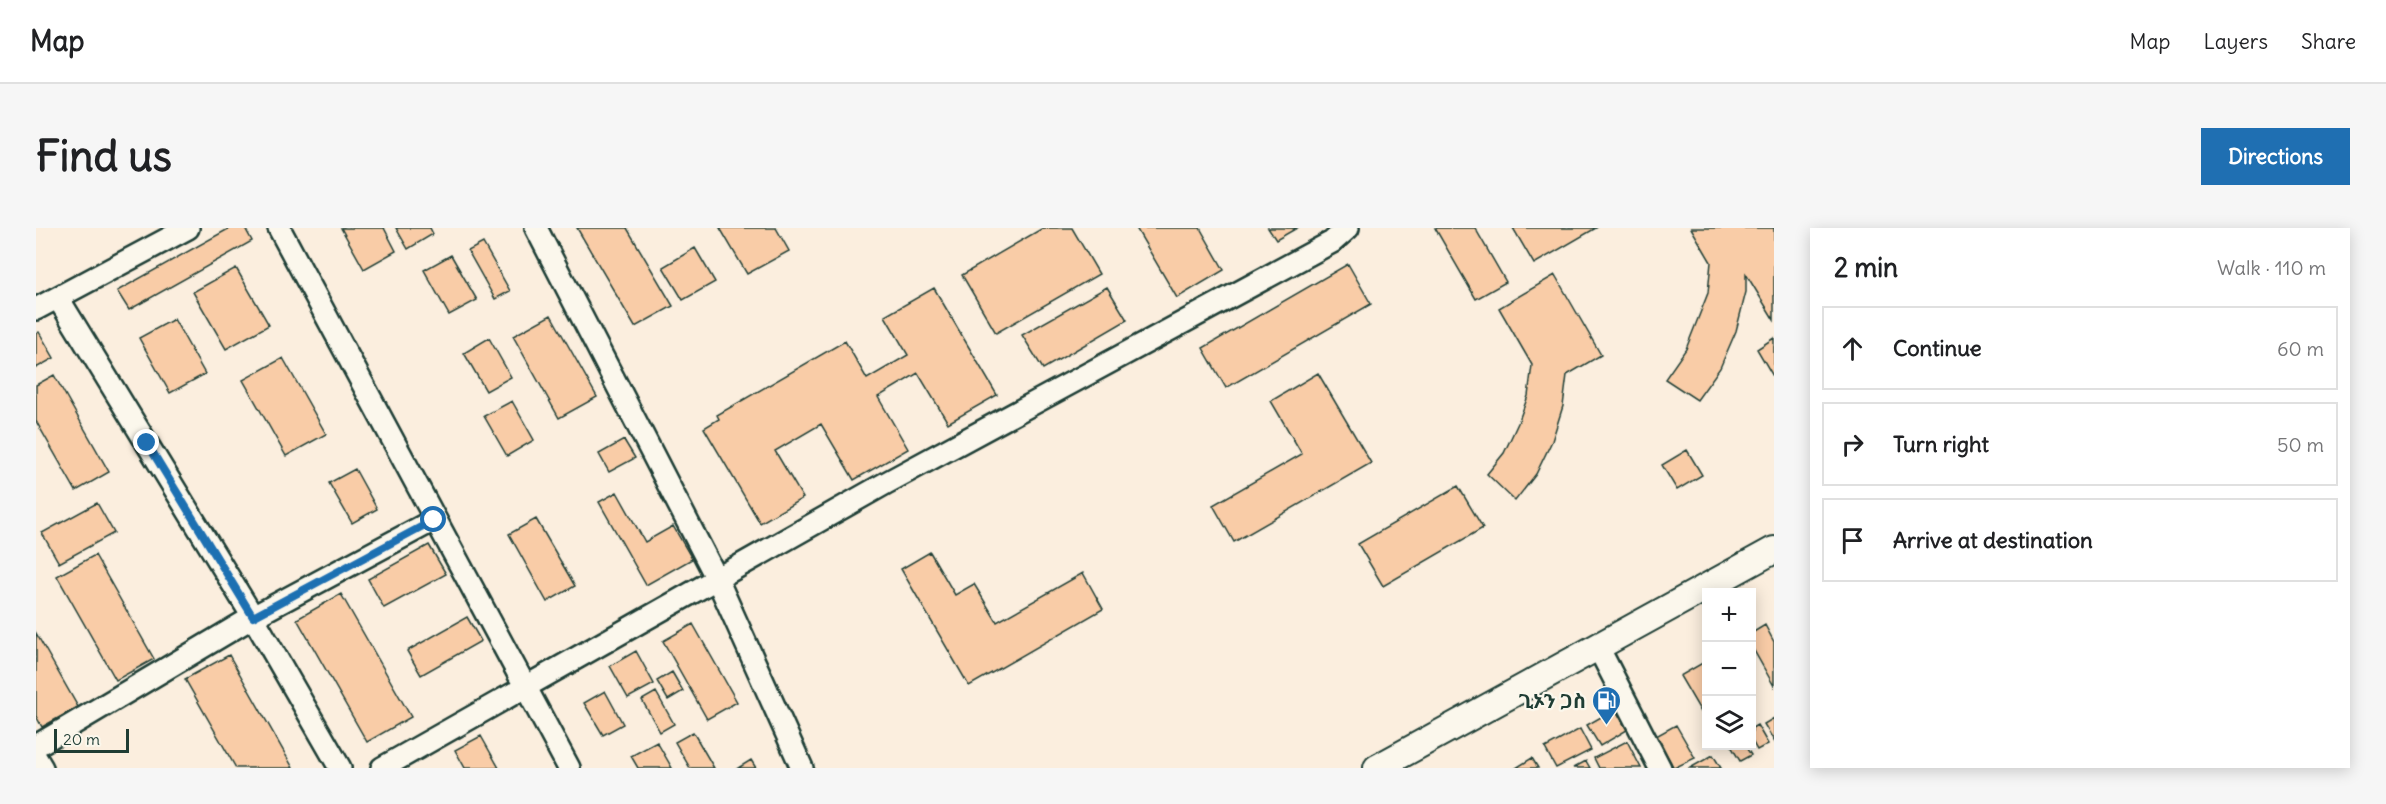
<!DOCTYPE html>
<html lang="en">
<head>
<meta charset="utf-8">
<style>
  body { margin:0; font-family:Delius,"Noto Sans Ethiopic",sans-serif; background:#f6f6f6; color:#202124 }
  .controls { position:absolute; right:18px; bottom:18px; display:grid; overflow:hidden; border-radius:0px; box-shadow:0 3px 15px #0003 }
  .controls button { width:54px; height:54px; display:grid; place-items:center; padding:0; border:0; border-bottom:2px solid #e0e0e0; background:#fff; color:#202124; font:30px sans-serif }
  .scale { position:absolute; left:18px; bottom:15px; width:75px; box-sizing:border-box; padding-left:6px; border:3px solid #1f3d34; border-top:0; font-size:16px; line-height:21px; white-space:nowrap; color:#1f3d34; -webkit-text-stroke:4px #fbf7ec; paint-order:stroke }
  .stop { position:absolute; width:18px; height:18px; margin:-14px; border:4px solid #1f6fb2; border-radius:50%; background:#fff }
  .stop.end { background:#1f6fb2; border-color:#fff; box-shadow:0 2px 6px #0008 }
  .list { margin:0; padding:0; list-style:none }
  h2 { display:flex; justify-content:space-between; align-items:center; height:78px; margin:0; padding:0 24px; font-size:26px }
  h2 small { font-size:20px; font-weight:400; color:#757577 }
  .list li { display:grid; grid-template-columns:39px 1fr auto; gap:18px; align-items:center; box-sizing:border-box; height:84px; margin:0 12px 12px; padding:0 12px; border:2px solid #e0e0e0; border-radius:0px }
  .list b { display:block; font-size:22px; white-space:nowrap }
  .list em { font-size:20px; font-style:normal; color:#757577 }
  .icon { flex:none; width:33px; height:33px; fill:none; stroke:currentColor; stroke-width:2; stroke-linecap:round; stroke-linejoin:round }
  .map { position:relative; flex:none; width:1738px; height:540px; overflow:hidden; border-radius:0px }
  header { display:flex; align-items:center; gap:36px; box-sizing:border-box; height:84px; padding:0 30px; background:#fff; border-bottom:2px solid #e0e0e0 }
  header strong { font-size:28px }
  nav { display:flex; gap:33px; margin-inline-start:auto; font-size:21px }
  .intro { display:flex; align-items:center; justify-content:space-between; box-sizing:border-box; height:144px; padding:0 36px }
  h1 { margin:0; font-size:42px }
  .button { padding:15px 27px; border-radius:0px; background:#1f6fb2; color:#fff; font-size:21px; font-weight:700 }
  main { display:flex; gap:36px; padding:0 36px }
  aside { flex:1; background:#fff; border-radius:0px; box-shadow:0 3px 15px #0003 }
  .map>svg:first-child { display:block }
</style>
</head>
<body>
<header>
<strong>Map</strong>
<nav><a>Map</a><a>Layers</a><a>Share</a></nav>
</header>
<div class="intro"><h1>Find us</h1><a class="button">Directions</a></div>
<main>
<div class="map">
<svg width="1738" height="540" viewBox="0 0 1738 540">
  <rect width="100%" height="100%" fill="#fbeede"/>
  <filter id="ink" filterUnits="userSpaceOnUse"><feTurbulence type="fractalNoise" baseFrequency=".0167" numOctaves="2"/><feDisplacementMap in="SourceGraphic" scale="12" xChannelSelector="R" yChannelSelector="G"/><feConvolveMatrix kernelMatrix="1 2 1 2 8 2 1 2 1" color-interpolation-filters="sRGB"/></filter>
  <g filter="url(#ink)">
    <!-- building -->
    <path fill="#f9cca7" stroke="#1f3d34" stroke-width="1.5" d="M194 0H209L216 13 93 82 81 63Z
      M305 0H348L360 23 328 41Z
      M360 0H394L397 6 372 21Z
      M541 0H591L637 78 599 99Z
      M684 0H740L753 23 711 46Z
      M1007 0H1036L1063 46 960 105 926 47Z
      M1100 0H1164L1188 42 1141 70Z
      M1232 0H1261L1240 12Z
      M1399 0H1439L1470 54 1440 71Z
      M1477 0H1560L1498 36Z
      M1655 0H1738V92L1710 46V64L1700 103 1684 140 1661 172 1629 151 1650 121 1672 65 1675 34Z
      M447 15 474 63 459 71 432 23Z
      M659 20 679 54 647 72 627 39Z
      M415 27 441 72 413 87 388 42Z
      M1312 36 1335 76 1190 160 1167 120Z
      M200 40 233 97 190 121 157 64Z
      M1519 47 1565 127 1531 147 1527 178 1516 213 1500 246 1479 273 1451 246 1468 225 1482 195 1492 168 1496 137 1463 80Z
      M1071 59 1091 92 1007 141 986 107Z
      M898 60 961 167 912 195 882 145 842 169 872 221 818 252 785 196 739 223 767 270 724 295 668 200 683 191 681 187 809 113 831 151 872 127 849 88Z
      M515 87 561 169 523 190 477 108Z
      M138 91 169 146 134 165 103 110Z
      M3 104 18 130 0 140V106Z
      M453 110 475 149 450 163 428 125Z
      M1738 110V150L1721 121Z
      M247 130 290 206 250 228 207 152Z
      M1282 145 1335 235 1198 314 1177 277 1266 226 1235 173Z
      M18 147 73 244 40 263 0 193V157Z
      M476 173 498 212 471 228 448 188Z
      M588 212 599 230 573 244 563 226Z
      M1651 222 1666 247 1641 262 1626 237Z
      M319 241 341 281 316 295 293 255Z
      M1422 258 1447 300 1347 358 1322 316Z
      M581 264 609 314 637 298 656 331 610 357 563 274Z
      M61 275 78 305 23 335 6 305Z
      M500 291 539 358 511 374 473 306Z
      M393 317 410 346 348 380 332 351Z
      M894 324 919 367 938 356 961 394 1047 345 1067 381 933 458 865 341Z
      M59 327 118 431 80 452 21 348Z
      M305 366 375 489 331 514 261 391Z
      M431 389 445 413 385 447 371 423Z
      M657 396 701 474 671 491 627 413Z
      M1729 397 1738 414V458L1716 419V405Z
      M0 405 42 479 6 499 0 488Z
      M600 423 618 456 592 470 574 438Z
      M193 427 257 540H200L149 451Z
      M1670 433V481L1665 484 1644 448Z
      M636 444 647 463 632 472 621 453Z
      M569 463 587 496 567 507 548 475Z
      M620 464 638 496 624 504 606 472Z
      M1579 481 1591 502 1564 518 1551 497Z
      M1738 490V513L1728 496Z
      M1640 497 1659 530 1638 540 1620 508Z
      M1721 497 1732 516 1721 522 1716 513V500Z
      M1544 501 1555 522 1520 540 1509 520Z
      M657 504 678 540H654L639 514Z
      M445 508 463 540H429L419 522Z
      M1591 513 1605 540H1563L1558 530Z
      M621 514 636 540H602L595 528Z
      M1695 518H1709L1715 527 1704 533Z
      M1677 527 1685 540H1654Z
      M1496 530 1502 540H1480Z
      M715 532 720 540H702Z
      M1550 533 1554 540H1537Z"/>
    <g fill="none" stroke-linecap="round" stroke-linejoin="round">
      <defs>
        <path id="minor" d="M243 0 533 540
          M500 0 681 351 766 540
          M22 70 217 389 304 540
          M0 81 152 0
          M1562 419 1624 540
          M0 518 217 389 398 292
          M0 530 6 540
          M346 540 850 255 1296 14 1312 0"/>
        <path id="tertiary" d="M1341 540 1738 322"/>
      </defs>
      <!-- minor casing -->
      <use href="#minor" stroke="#1f3d34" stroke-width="26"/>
      <!-- tertiary casing -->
      <use href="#tertiary" stroke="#1f3d34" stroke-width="30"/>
      <!-- minor -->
      <use href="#minor" stroke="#fbf7ec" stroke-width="21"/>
      <!-- tertiary -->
      <use href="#tertiary" stroke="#fbf7ec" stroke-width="26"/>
    </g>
  </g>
  <g fill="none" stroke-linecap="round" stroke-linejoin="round" filter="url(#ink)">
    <!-- route -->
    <path stroke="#1f6fb2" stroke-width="8" d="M111 215 217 389 398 292"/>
  </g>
  <!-- icons -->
  <defs>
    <symbol id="fuel-pin" viewBox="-11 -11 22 30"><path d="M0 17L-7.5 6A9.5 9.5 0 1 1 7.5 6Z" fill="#1f6fb2" stroke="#fbf7ec"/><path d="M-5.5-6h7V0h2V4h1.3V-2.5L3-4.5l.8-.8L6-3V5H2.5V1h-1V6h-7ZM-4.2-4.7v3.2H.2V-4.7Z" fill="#fff"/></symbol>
  </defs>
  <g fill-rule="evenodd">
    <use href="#fuel-pin" x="1554" y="456" width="33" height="45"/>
  </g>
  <g text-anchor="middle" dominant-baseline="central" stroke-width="4.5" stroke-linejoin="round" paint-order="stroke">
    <!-- poi labels -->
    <g font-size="20" font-weight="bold" fill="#1f3d34" stroke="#fbf7ec" text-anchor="end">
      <text x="1550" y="472">ጊኦን ጋስ</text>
    </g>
  </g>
</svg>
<div class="controls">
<button>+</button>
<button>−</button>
<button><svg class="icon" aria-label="layers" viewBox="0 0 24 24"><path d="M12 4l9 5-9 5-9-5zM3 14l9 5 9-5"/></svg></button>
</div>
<div class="scale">20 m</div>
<div class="stop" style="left:398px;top:292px"></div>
<div class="stop end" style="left:111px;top:215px"></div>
</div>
<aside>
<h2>2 min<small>Walk · 110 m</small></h2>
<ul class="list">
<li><svg class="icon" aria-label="ahead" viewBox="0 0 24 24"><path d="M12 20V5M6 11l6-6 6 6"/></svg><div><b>Continue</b></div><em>60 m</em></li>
<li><svg class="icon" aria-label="right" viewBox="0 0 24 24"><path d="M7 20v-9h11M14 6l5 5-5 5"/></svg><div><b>Turn right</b></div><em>50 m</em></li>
<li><svg class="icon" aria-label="arrive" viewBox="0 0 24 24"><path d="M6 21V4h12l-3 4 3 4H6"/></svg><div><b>Arrive at destination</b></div></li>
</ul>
</aside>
</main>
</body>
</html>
